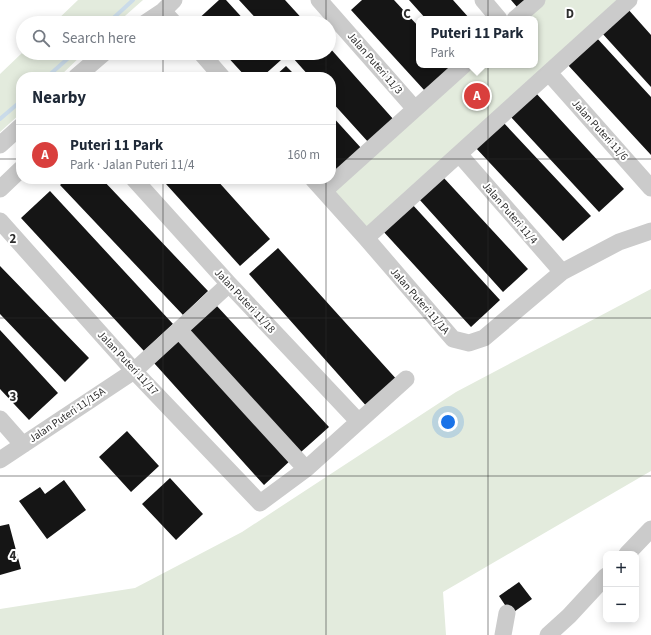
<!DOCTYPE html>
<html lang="en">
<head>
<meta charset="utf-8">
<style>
  body { margin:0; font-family:"Source Sans 3",sans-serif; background:#f2f2f3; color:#1f2937 }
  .controls { position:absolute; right:12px; bottom:12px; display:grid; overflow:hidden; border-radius:8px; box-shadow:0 2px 10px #0003 }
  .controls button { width:36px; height:36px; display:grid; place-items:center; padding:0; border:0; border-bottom:1px solid #e0e1e3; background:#fff; color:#1f2937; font:20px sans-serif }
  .you { position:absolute; left:448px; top:422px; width:14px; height:14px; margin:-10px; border:3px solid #fff; border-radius:50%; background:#1a73e8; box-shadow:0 0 0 6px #1a73e833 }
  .badge { display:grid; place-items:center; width:26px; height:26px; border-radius:50%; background:#d93f3d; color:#fff; font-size:13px; font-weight:700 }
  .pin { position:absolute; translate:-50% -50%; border:2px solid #fff; box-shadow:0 1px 4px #0006 }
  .popup { position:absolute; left:416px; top:16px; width:122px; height:52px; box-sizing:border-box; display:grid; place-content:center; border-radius:8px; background:#fff; filter:drop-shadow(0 1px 3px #0005); font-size:13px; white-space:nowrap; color:#747a83 }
  .popup b { font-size:15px; color:#1f2937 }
  .popup::after { content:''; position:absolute; left:50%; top:100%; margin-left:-8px; border:8px solid transparent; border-top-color:#fff }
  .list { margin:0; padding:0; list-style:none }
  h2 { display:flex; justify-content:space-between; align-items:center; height:52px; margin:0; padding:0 16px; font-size:17px }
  h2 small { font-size:13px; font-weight:400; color:#747a83 }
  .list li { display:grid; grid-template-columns:26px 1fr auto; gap:12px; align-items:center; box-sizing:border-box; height:60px; padding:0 16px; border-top:1px solid #e0e1e3 }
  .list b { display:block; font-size:15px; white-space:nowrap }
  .list p { margin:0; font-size:13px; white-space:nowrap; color:#747a83 }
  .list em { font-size:13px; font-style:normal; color:#747a83 }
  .icon { flex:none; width:22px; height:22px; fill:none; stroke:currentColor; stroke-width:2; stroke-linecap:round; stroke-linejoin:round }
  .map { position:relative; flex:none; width:651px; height:635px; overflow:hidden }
  .search { position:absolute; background:#fff; box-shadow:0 2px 10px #0003; left:16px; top:16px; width:320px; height:44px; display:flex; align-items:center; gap:10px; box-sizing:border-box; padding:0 14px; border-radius:22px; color:#747a83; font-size:15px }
  .panel { position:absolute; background:#fff; box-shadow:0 2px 10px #0003; left:16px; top:72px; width:320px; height:112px; border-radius:16px }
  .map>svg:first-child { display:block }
</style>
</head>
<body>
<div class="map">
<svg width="651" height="635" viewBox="0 0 651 635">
  <rect width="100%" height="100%" fill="#fff"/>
  <!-- green -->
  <path fill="#e3ebdd" d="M78 0H143L117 23H54Z
    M537 0H629L366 238 324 191 464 65H535V19H516Z
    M23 52 84 53 59 77H21V113L0 132V74Z
    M651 289V471L443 592 446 635H0V609L135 588 242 532 456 392Z"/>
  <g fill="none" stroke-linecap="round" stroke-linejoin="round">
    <!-- stream -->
    <path stroke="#cadbe9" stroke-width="4" d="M108 23 133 0
      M47 77 74 53
      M0 119 21 101"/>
  </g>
  <!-- building -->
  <path fill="#151515" d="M219 0H226L247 23H196L195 22Z
    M239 0H285L306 23H260Z
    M362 0H394L419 27V65H454L425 91 351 10Z
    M409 0H453L470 19H426Z
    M511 0H525L517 7Z
    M627 8 651 35V87L601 32Z
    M596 37 651 97V155L567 64Z
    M329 47 394 120 369 143 331 101V77H310L293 58 298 53H329Z
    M224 53H274L281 60 262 77H246Z
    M286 66 297 77H274Z
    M535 92 624 189 599 212 510 116Z
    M331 115 362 149 334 174 331 170Z
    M502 121 591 216 563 241 475 147Z
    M443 177 528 269 503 292 419 199Z
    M66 179H102L208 291 183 315 60 185Z
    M171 179H216L270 239 240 266 166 184Z
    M50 191 173 324 144 351 21 218Z
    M411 203 500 300 471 327 382 230Z
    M278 248 399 382 369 409 249 274Z
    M0 266 89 358 65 382 0 314Z
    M216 305 329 427 301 452 189 330Z
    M0 330 58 393 29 420 0 389Z
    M182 338 292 459 264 485 154 363Z
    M127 431 159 466 131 492 99 457Z
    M170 478 203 514 176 540 142 504Z
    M64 480 86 510 47 539 19 501 40 487 45 494Z
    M9 524 21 569 0 575V526Z
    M519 582 532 599 511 614 499 596Z"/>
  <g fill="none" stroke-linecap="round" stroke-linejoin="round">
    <!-- minor -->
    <path stroke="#cbcbcb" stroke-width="17" d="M319 0 415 109
      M483 0 499 19
      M163 11 174 23
      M515 19 537 0
      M145 23 163 11 174 0
      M201 53 222 77
      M549 73 651 188
      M76 77 104 53
      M0 145 21 126
      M459 154 562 272
      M134 179 229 284 358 421
      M313 179 366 238 453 339 469 343 484 338 562 272 619 242 651 231
      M0 189 21 169
      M324 191 464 65
      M0 221 134 371 260 503 306 469 406 379
      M366 238 629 0
      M179 330 306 469
      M0 419 23 445
      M0 460 134 371 229 284
      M627 554 651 529
      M503 635 507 613
      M548 635 569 616 606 576"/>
  </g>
  <!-- grid -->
  <path fill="none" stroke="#2e2e2e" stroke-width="1" stroke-opacity="0.55" d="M163 0V23M326 0V23M488 0V635M163 53V77M326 53V77M0 159H21M331 159H651M163 179V635M326 179V635M0 318H651M0 476H651"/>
  <g text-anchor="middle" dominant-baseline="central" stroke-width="4" stroke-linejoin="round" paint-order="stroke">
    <!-- street labels -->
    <g font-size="11" fill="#2e2e2e" stroke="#fff">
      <text transform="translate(375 63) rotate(49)">Jalan Puteri 11/3</text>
      <text transform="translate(600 130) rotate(48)">Jalan Puteri 11/6</text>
      <text transform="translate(510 213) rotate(49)">Jalan Puteri 11/4</text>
      <text transform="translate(245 301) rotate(47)">Jalan Puteri 11/18</text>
      <text transform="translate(420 301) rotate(49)">Jalan Puteri 11/1A</text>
      <text transform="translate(128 363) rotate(47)">Jalan Puteri 11/17</text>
      <text transform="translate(67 415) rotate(-34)">Jalan Puteri 11/15A</text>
    </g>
  </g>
  <g font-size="13" text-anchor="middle" font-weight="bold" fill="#2e2e2e" stroke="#fff" stroke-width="4" stroke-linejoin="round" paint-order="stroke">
    <text x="407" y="18">C</text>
    <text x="570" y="18">D</text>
    <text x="13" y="243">2</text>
    <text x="13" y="401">3</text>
    <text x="13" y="560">4</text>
  </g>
</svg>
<div class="controls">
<button>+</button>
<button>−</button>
</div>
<div class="you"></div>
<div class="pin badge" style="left:477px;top:96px">A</div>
<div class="popup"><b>Puteri 11 Park</b>Park</div>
<div class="search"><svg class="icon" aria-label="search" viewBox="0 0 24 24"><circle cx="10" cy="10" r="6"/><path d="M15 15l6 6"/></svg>Search here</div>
<section class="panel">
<h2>Nearby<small></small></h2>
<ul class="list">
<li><span class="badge">A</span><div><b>Puteri 11 Park</b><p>Park · Jalan Puteri 11/4</p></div><em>160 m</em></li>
</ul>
</section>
</div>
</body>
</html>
